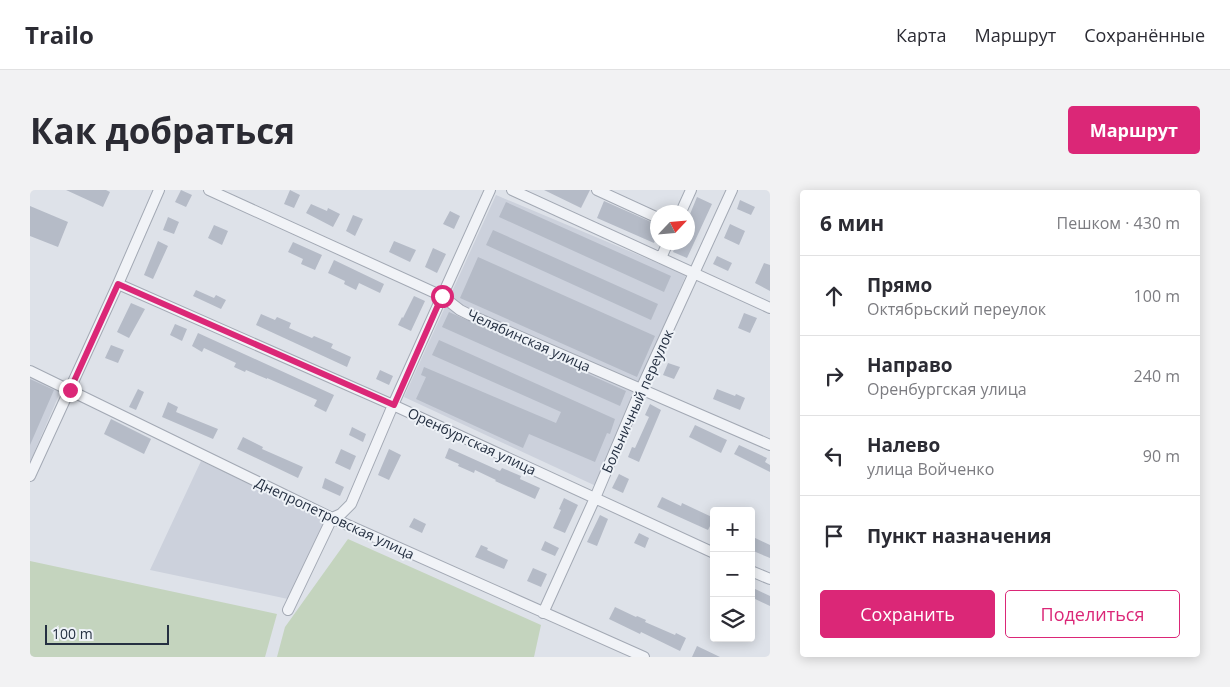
<!DOCTYPE html>
<html lang="ru">
<head>
<meta charset="utf-8">
<style>
  body { margin:0; font-family:"Open Sans",sans-serif; background:#f2f2f3; color:#2b2b33 }
  .controls { position:absolute; right:15px; bottom:15px; display:grid; overflow:hidden; border-radius:5px; box-shadow:0 2px 12px #0003 }
  .controls button { width:45px; height:45px; display:grid; place-items:center; padding:0; border:0; border-bottom:1px solid #e1e1e2; background:#fff; color:#2b2b33; font:25px sans-serif }
  .compass { position:absolute; left:620px; top:15px; width:45px; height:45px; border-radius:50%; background:#fff; box-shadow:0 2px 12px #0003; rotate:64deg }
  .scale { position:absolute; left:15px; bottom:12px; width:124px; box-sizing:border-box; padding-left:5px; border:2px solid #253042; border-top:0; font-size:14px; line-height:18px; white-space:nowrap; color:#253042; -webkit-text-stroke:4px #eef2f7; paint-order:stroke }
  .stop { position:absolute; width:15px; height:15px; margin:-11px; border:4px solid #db2777; border-radius:50%; background:#fff }
  .stop.end { background:#db2777; border-color:#fff; box-shadow:0 1px 5px #0008 }
  .list { margin:0; padding:0; list-style:none }
  h2 { display:flex; justify-content:space-between; align-items:center; height:65px; margin:0; padding:0 20px; font-size:21px }
  h2 small { font-size:16px; font-weight:400; color:#7c7c81 }
  .list li { display:grid; grid-template-columns:32px 1fr auto; gap:15px; align-items:center; box-sizing:border-box; height:80px; padding:0 20px; border-top:1px solid #e1e1e2 }
  .list b { display:block; font-size:19px; white-space:nowrap }
  .list p { margin:0; font-size:16px; white-space:nowrap; color:#7c7c81 }
  .list em { font-size:16px; font-style:normal; color:#7c7c81 }
  .actions { display:flex; gap:10px; padding:15px 20px }
  .actions a { flex:1; padding:11px 0; border:1px solid #db2777; border-radius:5px; text-align:center; font-size:18px; color:#db2777 }
  .actions .main { background:#db2777; color:#fff }
  .icon { flex:none; width:28px; height:28px; fill:none; stroke:currentColor; stroke-width:2; stroke-linecap:round; stroke-linejoin:round }
  .map { position:relative; flex:none; width:740px; height:467px; overflow:hidden; border-radius:5px }
  header { display:flex; align-items:center; gap:30px; box-sizing:border-box; height:70px; padding:0 25px; background:#fff; border-bottom:1px solid #e1e1e2 }
  header strong { font-size:24px }
  nav { display:flex; gap:28px; margin-inline-start:auto; font-size:18px }
  .intro { display:flex; align-items:center; justify-content:space-between; box-sizing:border-box; height:120px; padding:0 30px }
  h1 { margin:0; font-size:35px }
  .button { padding:12px 22px; border-radius:5px; background:#db2777; color:#fff; font-size:18px; font-weight:700 }
  main { display:flex; gap:30px; padding:0 30px }
  aside { flex:1; background:#fff; border-radius:5px; box-shadow:0 2px 12px #0003 }
  .map>svg:first-child { display:block }
</style>
</head>
<body>
<header>
<strong>Trailo</strong>
<nav><a>Карта</a><a>Маршрут</a><a>Сохранённые</a></nav>
</header>
<div class="intro"><h1>Как добраться</h1><a class="button">Маршрут</a></div>
<main>
<div class="map">
<svg width="740" height="467" viewBox="0 0 740 467">
  <rect width="100%" height="100%" fill="#dee2e9"/>
  <!-- built -->
  <path fill="#ccd1dc" d="M466 5 656 85 566 296 374 207Z
    M0 184 32 198 0 272Z
    M171 271 296 329 258 409 120 380Z"/>
  <!-- green -->
  <path fill="#c4d4be" d="M318 349 511 435 504 467H247L255 437Z
    M0 371 247 424 235 467H0Z"/>
  <!-- building -->
  <path fill="#b5bbc7" d="M36 0H76L80 2 73 17Z
    M151 0 162 5 156 17 145 12Z
    M260 0 270 5 264 18 254 14Z
    M514 0H560L551 18Z
    M667 7 682 14 657 68 643 62 647 52H658V29Z
    M710 10 725 17 721 25 707 19Z
    M574 11 628 35V44L624 53 567 28Z
    M476 12 641 86 634 102 469 27Z
    M281 14 297 21 298 18 310 24 303 37 276 23Z
    M0 16 38 32 28 57 0 46Z
    M420 21 430 26 424 39 413 34Z
    M323 25 333 29 325 46 316 41Z
    M138 27 149 32 144 44 133 40Z
    M700 34 715 41 709 55 694 48Z
    M184 35 198 41 192 55 178 48Z
    M463 40 628 114 621 130 456 55Z
    M128 51 138 56 123 89 114 85Z
    M364 51 386 60 380 72 359 62Z
    M263 52 292 65 285 80 271 74 273 69 258 62Z
    M403 58 416 64 407 83 395 77Z
    M687 66 702 73 698 81 683 74Z
    M448 67 625 146 607 187 430 108Z
    M304 70 354 94 350 103 329 93 326 100 314 94 315 91 298 83Z
    M734 73 740 75V101L725 93Z
    M166 100 184 108 186 105 196 110 191 119 163 106Z
    M384 106 395 111 381 141 368 135 372 127 373 128Z
    M101 113 115 119 99 148 87 142Z
    M419 122 596 201 590 216 412 137Z
    M714 123 727 128 720 143 708 138Z
    M231 124 245 130 247 127 261 133 259 138 282 148 284 146 303 154 301 158 321 167 317 177 226 135Z
    M145 134 157 139 152 151 140 145Z
    M168 143 304 205 296 222 284 216 287 210 237 188V189L216 180 215 182 204 177 206 173 174 158 172 162 162 156Z
    M409 150 585 229 580 244 577 243 565 272 499 244 493 258 386 209 396 187 391 185 394 177 526 233 531 222 402 165Z
    M81 155 94 160 88 173 75 168Z
    M638 173 650 177 644 189 633 185Z
    M350 180 363 186 359 195 346 189Z
    M0 189 24 200 0 255Z
    M108 199 114 202 106 220 99 217Z
    M687 199 705 206 706 204 715 208 710 220 683 209Z
    M138 212 148 217 146 222 188 239 183 249 132 227Z
    M620 214 631 220 609 272 598 267 602 257 605 258 619 227 615 225Z
    M81 229 121 249 114 264 74 244Z
    M665 235 697 250 691 263 659 247Z
    M322 237 336 244 333 252 319 245Z
    M213 247 233 257 232 259 273 277 268 288 207 259Z
    M709 255 737 268 735 272 740 275V282L704 264Z
    M419 258 470 281 472 278 491 286 490 289 510 298 505 309 465 291 466 290 445 280 444 283 428 276 429 274 415 268Z
    M311 259 326 266 320 280 305 273Z
    M359 259 371 265 359 290 348 285Z
    M589 284 599 289 593 303 582 298Z
    M295 288 314 297 310 306 292 298Z
    M632 307 651 316 652 313 684 328 678 340 627 317Z
    M534 308 548 315 535 343 523 338 531 320 529 319Z
    M570 325 578 329 567 356 557 352Z
    M384 328 396 334 392 343 379 337Z
    M609 343 619 348 615 358 604 353Z
    M721 346 740 355V368L721 360Z
    M515 351 529 358 525 366 511 360Z
    M451 355 458 358 457 360 478 370 474 379 445 367Z
    M503 378 517 384 511 397 497 391Z
    M721 397 740 406V416L721 407Z
    M585 417 606 427 607 426 616 430 615 432 645 445 646 443 656 448 650 461 611 442 610 444 579 429Z
    M667 456 690 467H662Z"/>
  <g fill="none" stroke-linecap="round" stroke-linejoin="round">
    <defs>
      <path id="minor" d="M179 0 412 106 430 120 440 125 740 255
        M482 0 740 118
        M567 0 628 28
        M651 22 661 0
        M631 68 638 52
        M88 94 363 215 684 363
        M0 181 302 328 614 467
        M0 286 88 94 129 0
        M721 381 740 389
        M258 420 302 328 311 324 321 314 363 215 460 0
        M513 423 565 308 611 199 702 0"/>
    </defs>
    <!-- minor casing -->
    <use href="#minor" stroke="#a3a9b4" stroke-width="12"/>
    <!-- minor -->
    <use href="#minor" stroke="#f1f3f7" stroke-width="10"/>
  </g>
  <g fill="none" stroke-linecap="round" stroke-linejoin="round">
    <!-- route -->
    <path stroke="#db2777" stroke-width="6" d="M40 200 88 94 364 215 412 106"/>
  </g>
  <g text-anchor="middle" dominant-baseline="central" stroke-width="4" stroke-linejoin="round" paint-order="stroke">
    <!-- street labels -->
    <g font-size="14" fill="#253042" stroke="#eef2f7">
      <text transform="translate(499 150) rotate(24)">Челябинская улица</text>
      <text transform="translate(607 211) rotate(-66)">Больничный переулок</text>
      <text transform="translate(442 251) rotate(25)">Оренбургская улица</text>
      <text transform="translate(305 328) rotate(25)">Днепропетровская улица</text>
    </g>
  </g>
</svg>
<div class="controls">
<button>+</button>
<button>−</button>
<button><svg class="icon" aria-label="layers" viewBox="0 0 24 24"><path d="M12 4l9 5-9 5-9-5zM3 14l9 5 9-5"/></svg></button>
</div>
<svg class="compass" viewBox="-18 -18 36 36"><path d="M0-13l5 13h-10z" fill="#e53935"/><path d="M0 13l5-13h-10z" fill="#7c7c81"/></svg>
<div class="scale">100 m</div>
<div class="stop" style="left:412px;top:106px"></div>
<div class="stop end" style="left:40px;top:200px"></div>
</div>
<aside>
<h2>6 мин<small>Пешком · 430 m</small></h2>
<ul class="list">
<li><svg class="icon" aria-label="ahead" viewBox="0 0 24 24"><path d="M12 20V5M6 11l6-6 6 6"/></svg><div><b>Прямо</b><p>Октябрьский переулок</p></div><em>100 m</em></li>
<li><svg class="icon" aria-label="right" viewBox="0 0 24 24"><path d="M7 20v-9h11M14 6l5 5-5 5"/></svg><div><b>Направо</b><p>Оренбургская улица</p></div><em>240 m</em></li>
<li><svg class="icon" aria-label="left" viewBox="0 0 24 24"><path d="M17 20v-9H6M10 6l-5 5 5 5"/></svg><div><b>Налево</b><p>улица Войченко</p></div><em>90 m</em></li>
<li><svg class="icon" aria-label="arrive" viewBox="0 0 24 24"><path d="M6 21V4h12l-3 4 3 4H6"/></svg><div><b>Пункт назначения</b></div></li>
</ul>
<div class="actions"><a class="main">Сохранить</a><a>Поделиться</a></div>
</aside>
</main>
</body>
</html>
